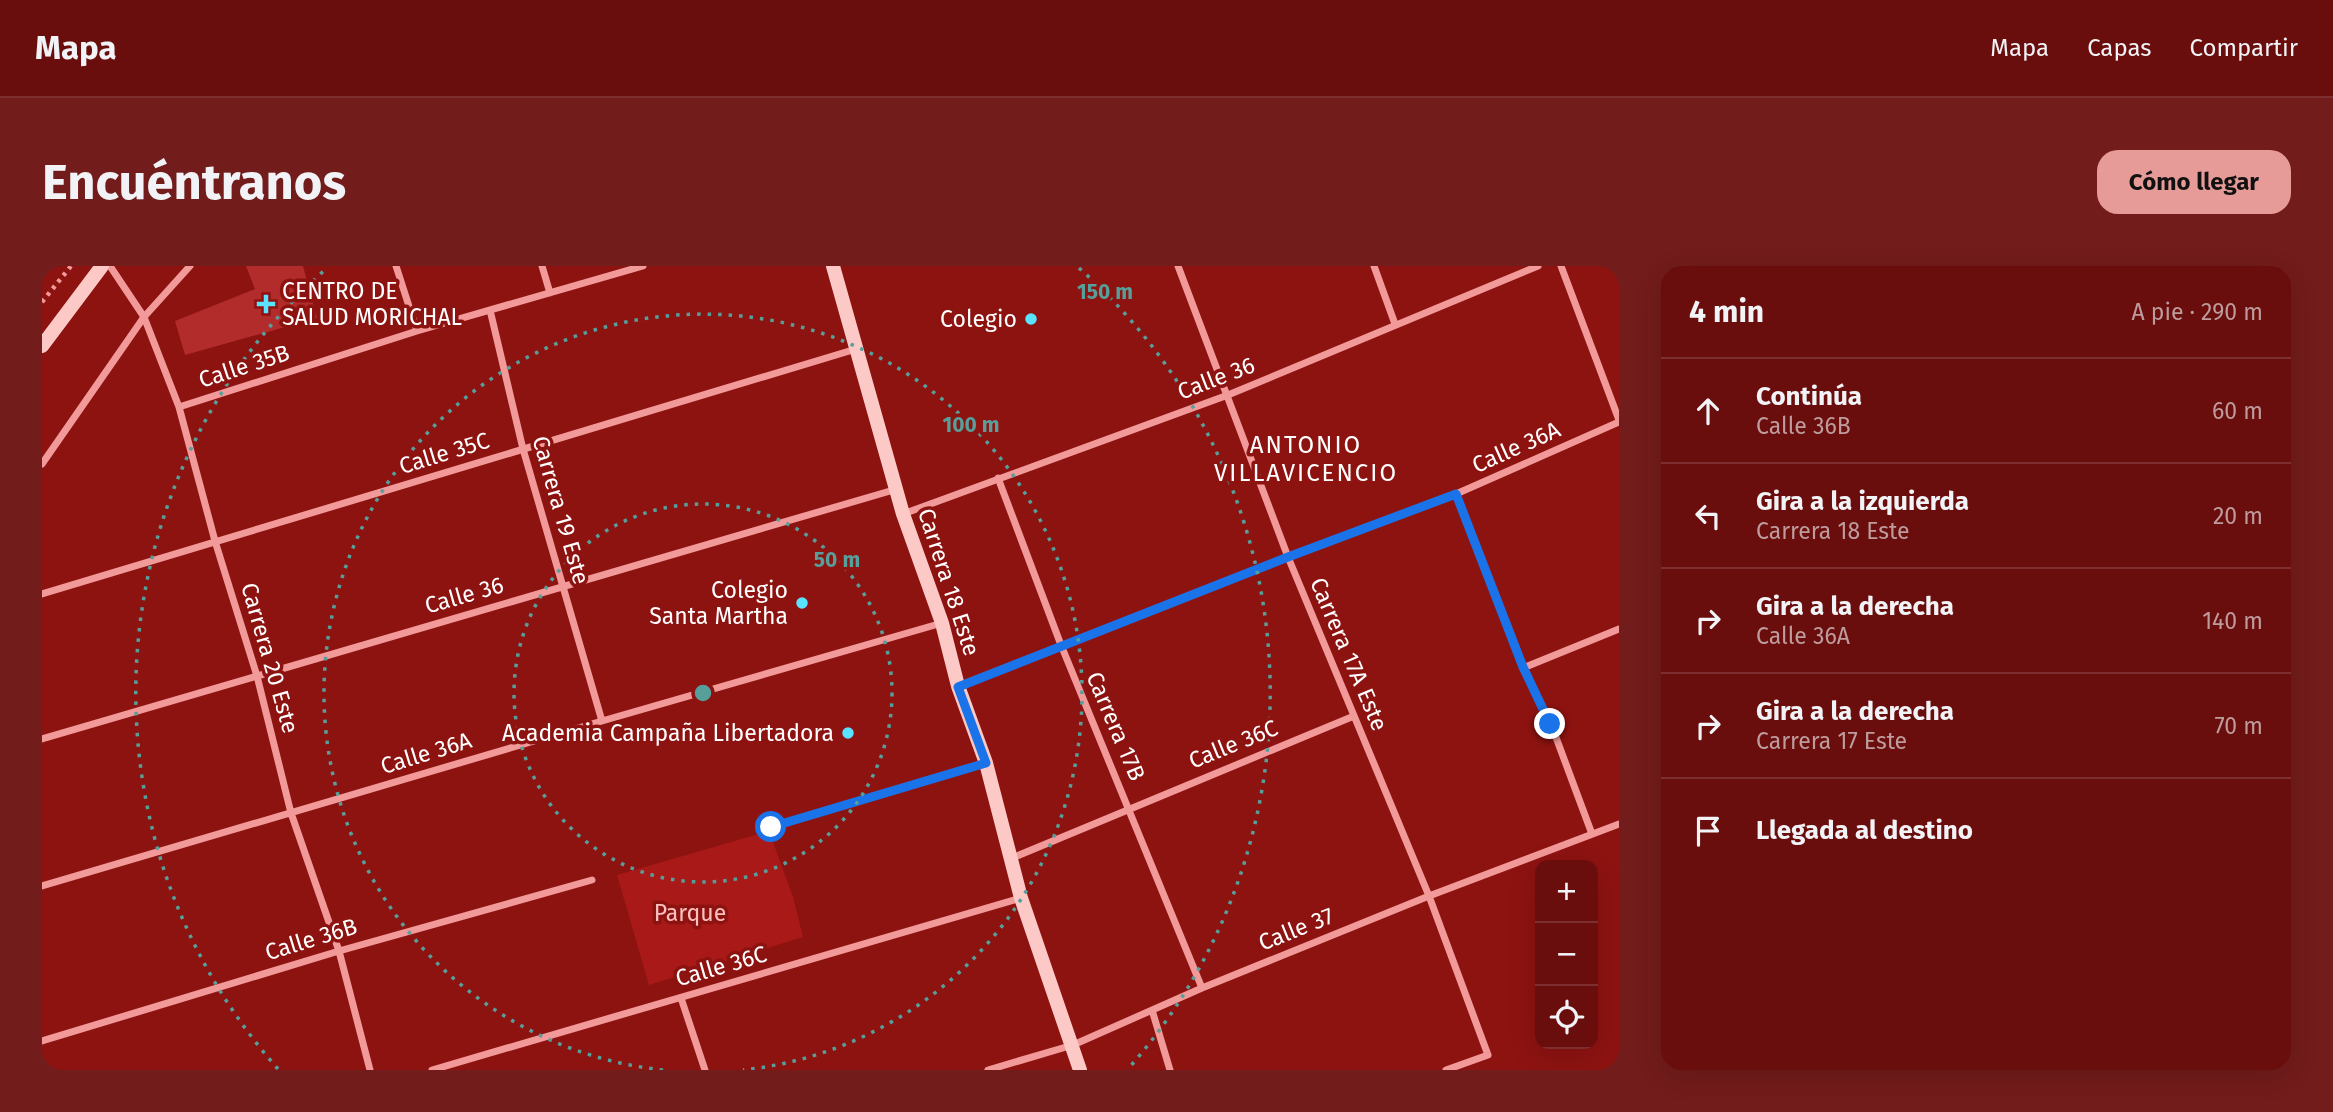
<!DOCTYPE html>
<html lang="es">
<head>
<meta charset="utf-8">
<style>
  body { margin:0; font-family:"Fira Sans",sans-serif; background:#721c1b; color:#f1f3f6 }
  .controls { position:absolute; right:21px; bottom:21px; display:grid; overflow:hidden; border-radius:14px; box-shadow:0 7px 28px #0002 }
  .controls button { width:63px; height:63px; display:grid; place-items:center; padding:0; border:0; border-bottom:2px solid #7d2e2e; background:#6a0e0d; color:#f1f3f6; font:35px sans-serif }
  .stop { position:absolute; width:21px; height:21px; margin:-16px; border:5px solid #1a73e8; border-radius:50%; background:#fff }
  .stop.end { background:#1a73e8; border-color:#fff; box-shadow:0 2px 7px #0008 }
  .list { margin:0; padding:0; list-style:none }
  h2 { display:flex; justify-content:space-between; align-items:center; height:91px; margin:0; padding:0 28px; font-size:30px }
  h2 small { font-size:23px; font-weight:400; color:#be9c9d }
  .list li { display:grid; grid-template-columns:46px 1fr auto; gap:21px; align-items:center; box-sizing:border-box; height:105px; padding:0 28px; border-top:2px solid #7d2e2e }
  .list b { display:block; font-size:26px; white-space:nowrap }
  .list p { margin:0; font-size:23px; white-space:nowrap; color:#be9c9d }
  .list em { font-size:23px; font-style:normal; color:#be9c9d }
  .icon { flex:none; width:38px; height:38px; fill:none; stroke:currentColor; stroke-width:2; stroke-linecap:round; stroke-linejoin:round }
  .map { position:relative; flex:none; width:1577px; height:804px; overflow:hidden; border-radius:21px }
  header { display:flex; align-items:center; gap:42px; box-sizing:border-box; height:98px; padding:0 35px; background:#6a0e0d; border-bottom:2px solid #7d2e2e }
  header strong { font-size:33px }
  nav { display:flex; gap:38px; margin-inline-start:auto; font-size:24px }
  .intro { display:flex; align-items:center; justify-content:space-between; box-sizing:border-box; height:168px; padding:0 42px }
  h1 { margin:0; font-size:49px }
  .button { padding:18px 32px; border-radius:21px; background:#e69b98; color:#111; font-size:24px; font-weight:700 }
  main { display:flex; gap:42px; padding:0 42px }
  aside { flex:1; background:#6a0e0d; border-radius:21px; box-shadow:0 7px 28px #0002 }
  .map>svg:first-child { display:block }
</style>
</head>
<body>
<header>
<strong>Mapa</strong>
<nav><a>Mapa</a><a>Capas</a><a>Compartir</a></nav>
</header>
<div class="intro"><h1>Encuéntranos</h1><a class="button">Cómo llegar</a></div>
<main>
<div class="map">
<svg width="1577" height="804" viewBox="0 0 1577 804">
  <rect width="100%" height="100%" fill="#8d1311"/>
  <!-- green -->
  <path fill="#a81918" d="M727 565 751 631 761 671 607 719 575 609Z"/>
  <!-- building -->
  <path fill="#b22c2c" d="M204 0H261L275 52 143 89 133 55 213 23Z"/>
  <g fill="none" stroke-linecap="round" stroke-linejoin="round">
    <!-- path -->
    <path stroke="#f29999" stroke-width="4.5" stroke-dasharray="3.5 5" stroke-linecap="butt" d="M0 36 29 0"/>
    <!-- street -->
    <path stroke="#f29999" stroke-width="7" d="M68 0 102 51 137 141 173 275 215 410 249 547 297 685 328 804
      M354 0 375 65
      M500 0 508 27
      M1136 0 1246 291 1387 630 1446 789 1404 804
      M1332 0 1353 58
      M1519 0 1577 154
      M448 44 481 183 560 455
      M137 141 375 65 601 0
      M0 198 102 51 148 0
      M956 212 1019 379 1160 722
      M1414 228 1481 402 1509 458 1550 568
      M861 248 1186 129 1496 0
      M0 328 814 83
      M1481 402 1577 363
      M917 420 1246 291 1414 228 1577 156
      M0 473 855 223
      M729 561 944 497
      M970 592 1312 450
      M0 620 560 455 900 357
      M639 732 663 804
      M1110 744 1128 804
      M0 775 297 685 550 614
      M390 804 979 632
      M946 804 1031 779 1160 722 1387 630 1577 558"/>
    <!-- secondary -->
    <path stroke="#fcc9c7" stroke-width="14" d="M791 0 861 248 900 357 916 420 944 497 979 632 1038 804
      M0 80 60 0"/>
  </g>
  <g fill="none" stroke-linecap="round" stroke-linejoin="round">
    <!-- route -->
    <path stroke="#1a73e8" stroke-width="9" d="M729 561 944 497 916 421 1246 291 1414 228 1481 401 1508 458"/>
  </g>
  <!-- distance rings -->
  <g fill="none" stroke="#579f9a" stroke-width="3.5" stroke-dasharray="3.5 7">
    <circle cx="661" cy="427" r="189"/>
    <path d="M621 804A379 379 0 1 1 701 804"/>
    <path d="M236 803A568 568 0 0 1 285 2M1037 2A568 568 0 0 1 1086 803"/>
  </g>
  <!-- markers -->
  <g fill="#5ae3ff" stroke="#8d1311" stroke-width="2.5">
    <path d="M220.5 27.5h7v7h7v7h-7v7h-7v-7h-7v-7h7z"/>
    <circle cx="989" cy="53" r="7"/>
    <circle cx="760" cy="337" r="7"/>
    <circle cx="806" cy="467" r="7"/>
  </g>
  <g text-anchor="middle" dominant-baseline="central" stroke-width="7" stroke-linejoin="round" paint-order="stroke">
    <!-- poi labels -->
    <g font-size="23" fill="#fff" stroke="#8d1311" text-anchor="end">
      <text x="240" y="25" text-anchor="start">CENTRO DE<tspan x="240" dy="26">SALUD MORICHAL</tspan></text>
      <text x="975" y="53">Colegio</text>
      <text x="746" y="324">Colegio<tspan x="746" dy="26">Santa Martha</tspan></text>
      <text x="792" y="467">Academia Campaña Libertadora</text>
    </g>
    <!-- street labels -->
    <g font-size="23" fill="#fff" stroke="#8d1311">
      <text transform="translate(202 100) rotate(-18)">Calle 35B</text>
      <text transform="translate(1174 112) rotate(-21)">Calle 36</text>
      <text transform="translate(1474 181) rotate(-24)">Calle 36A</text>
      <text transform="translate(402 187) rotate(-17)">Calle 35C</text>
      <text transform="translate(519 244) rotate(74)">Carrera 19 Este</text>
      <text transform="translate(907 316) rotate(72)">Carrera 18 Este</text>
      <text transform="translate(422 329) rotate(-16)">Calle 36</text>
      <text transform="translate(1307 388) rotate(67)">Carrera 17A Este</text>
      <text transform="translate(228 392) rotate(74)">Carrera 20 Este</text>
      <text transform="translate(1074 460) rotate(67)">Carrera 17B</text>
      <text transform="translate(1191 478) rotate(-22)">Calle 36C</text>
      <text transform="translate(384 487) rotate(-17)">Calle 36A</text>
      <text transform="translate(1254 663) rotate(-22)">Calle 37</text>
      <text transform="translate(269 673) rotate(-17)">Calle 36B</text>
      <text transform="translate(679 700) rotate(-16)">Calle 36C</text>
    </g>
    <!-- park labels -->
    <g font-size="23" fill="#fdc0c0" stroke="#8d1311">
      <text x="648" y="647">Parque</text>
    </g>
    <!-- neighbourhood labels -->
    <g font-size="24" letter-spacing="2" fill="#fff" stroke="#8d1311">
      <text x="1264" y="179">ANTONIO<tspan x="1264" dy="28">VILLAVICENCIO</tspan></text>
    </g>
  </g>
  <circle cx="661" cy="427" r="10" fill="#579f9a" stroke="#8d1311" stroke-width="3.5"/>
  <g font-size="21" text-anchor="middle" font-weight="bold" fill="#579f9a" stroke="#8d1311" stroke-width="7" stroke-linejoin="round" paint-order="stroke">
    <text x="1063" y="33">150 m</text>
    <text x="929" y="166">100 m</text>
    <text x="795" y="301">50 m</text>
  </g>
</svg>
<div class="controls">
<button>+</button>
<button>−</button>
<button><svg class="icon" aria-label="locate" viewBox="0 0 24 24"><circle cx="12" cy="12" r="6"/><path d="M12 2v4M12 18v4M2 12h4M18 12h4"/></svg></button>
</div>
<div class="stop" style="left:729px;top:561px"></div>
<div class="stop end" style="left:1508px;top:458px"></div>
</div>
<aside>
<h2>4 min<small>A pie · 290 m</small></h2>
<ul class="list">
<li><svg class="icon" aria-label="ahead" viewBox="0 0 24 24"><path d="M12 20V5M6 11l6-6 6 6"/></svg><div><b>Continúa</b><p>Calle 36B</p></div><em>60 m</em></li>
<li><svg class="icon" aria-label="left" viewBox="0 0 24 24"><path d="M17 20v-9H6M10 6l-5 5 5 5"/></svg><div><b>Gira a la izquierda</b><p>Carrera 18 Este</p></div><em>20 m</em></li>
<li><svg class="icon" aria-label="right" viewBox="0 0 24 24"><path d="M7 20v-9h11M14 6l5 5-5 5"/></svg><div><b>Gira a la derecha</b><p>Calle 36A</p></div><em>140 m</em></li>
<li><svg class="icon" aria-label="right" viewBox="0 0 24 24"><path d="M7 20v-9h11M14 6l5 5-5 5"/></svg><div><b>Gira a la derecha</b><p>Carrera 17 Este</p></div><em>70 m</em></li>
<li><svg class="icon" aria-label="arrive" viewBox="0 0 24 24"><path d="M6 21V4h12l-3 4 3 4H6"/></svg><div><b>Llegada al destino</b></div></li>
</ul>
</aside>
</main>
</body>
</html>
